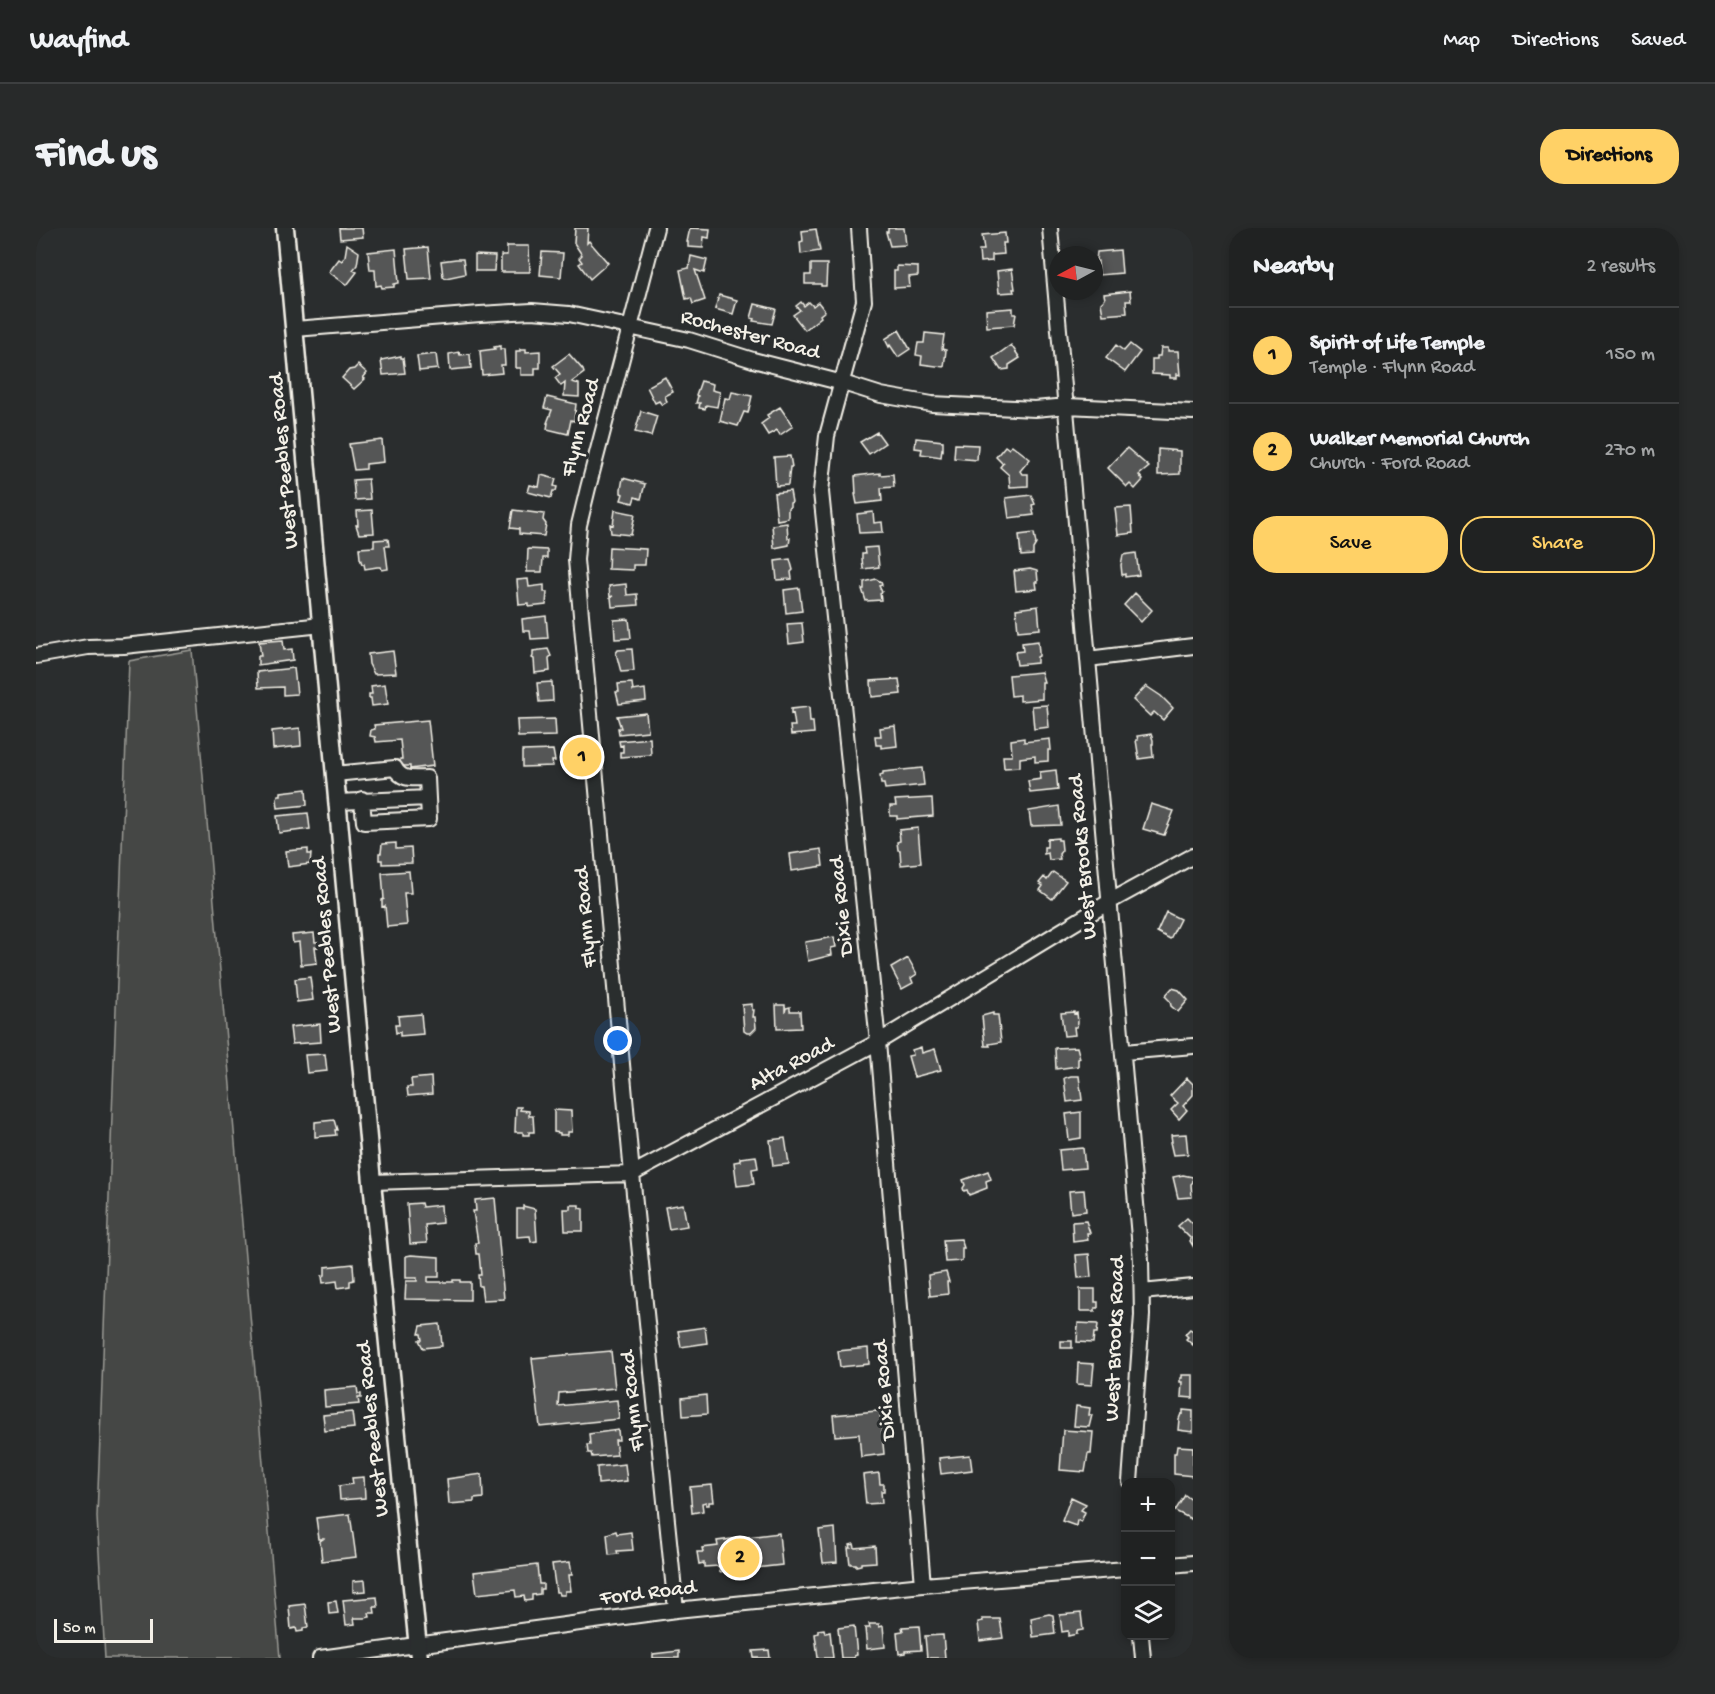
<!DOCTYPE html>
<html lang="en">
<head>
<meta charset="utf-8">
<style>
  body { margin:0; font-family:"Gochi Hand",sans-serif; background:#282a2a; color:#f1f3f6 }
  .controls { position:absolute; right:18px; bottom:18px; display:grid; overflow:hidden; border-radius:12px; box-shadow:0 3px 9px #0003 }
  .controls button { width:54px; height:54px; display:grid; place-items:center; padding:0; border:0; border-bottom:2px solid #3d3f40; background:#202222; color:#f1f3f6; font:30px sans-serif }
  .compass { position:absolute; left:1013px; top:18px; width:54px; height:54px; border-radius:50%; background:#202222; box-shadow:0 3px 9px #0003; rotate:263deg }
  .scale { position:absolute; left:18px; bottom:15px; width:99px; box-sizing:border-box; padding-left:6px; border:3px solid #f4f1e8; border-top:0; font-size:16px; line-height:21px; white-space:nowrap; color:#f4f1e8; -webkit-text-stroke:4px #2a2d2e; paint-order:stroke }
  .you { position:absolute; left:582px; top:813px; width:21px; height:21px; margin:-15px; border:4px solid #fff; border-radius:50%; background:#1a73e8; box-shadow:0 0 0 9px #1a73e833 }
  .badge { display:grid; place-items:center; width:39px; height:39px; border-radius:50%; background:#ffd166; color:#111; font-size:20px; font-weight:700 }
  .pin { position:absolute; translate:-50% -50%; border:3px solid #fff; box-shadow:0 2px 6px #0006 }
  .list { margin:0; padding:0; list-style:none }
  h2 { display:flex; justify-content:space-between; align-items:center; height:78px; margin:0; padding:0 24px; font-size:26px }
  h2 small { font-size:20px; font-weight:400; color:#a2a4a5 }
  .list li { display:grid; grid-template-columns:39px 1fr auto; gap:18px; align-items:center; box-sizing:border-box; height:96px; padding:0 24px; border-top:2px solid #3d3f40 }
  .list b { display:block; font-size:22px; white-space:nowrap }
  .list p { margin:0; font-size:20px; white-space:nowrap; color:#a2a4a5 }
  .list em { font-size:20px; font-style:normal; color:#a2a4a5 }
  .actions { display:flex; gap:12px; padding:18px 24px }
  .actions a { flex:1; padding:14px 0; border:2px solid #ffd166; border-radius:24px; text-align:center; font-size:21px; color:#ffd166 }
  .actions .main { background:#ffd166; color:#111 }
  .icon { flex:none; width:33px; height:33px; fill:none; stroke:currentColor; stroke-width:2; stroke-linecap:round; stroke-linejoin:round }
  .map { position:relative; flex:none; width:1157px; height:1430px; overflow:hidden; border-radius:24px }
  header { display:flex; align-items:center; gap:36px; box-sizing:border-box; height:84px; padding:0 30px; background:#202222; border-bottom:2px solid #3d3f40 }
  header strong { font-size:28px }
  nav { display:flex; gap:33px; margin-inline-start:auto; font-size:21px }
  .intro { display:flex; align-items:center; justify-content:space-between; box-sizing:border-box; height:144px; padding:0 36px }
  h1 { margin:0; font-size:42px }
  .button { padding:15px 27px; border-radius:24px; background:#ffd166; color:#111; font-size:21px; font-weight:700 }
  main { display:flex; gap:36px; padding:0 36px }
  aside { flex:1; background:#202222; border-radius:24px; box-shadow:0 3px 9px #0003 }
  .map>svg:first-child { display:block }
</style>
</head>
<body>
<header>
<strong>Wayfind</strong>
<nav><a>Map</a><a>Directions</a><a>Saved</a></nav>
</header>
<div class="intro"><h1>Find us</h1><a class="button">Directions</a></div>
<main>
<div class="map">
<svg width="1157" height="1430" viewBox="0 0 1157 1430">
  <rect width="100%" height="100%" fill="#2a2d2e"/>
  <filter id="ink" filterUnits="userSpaceOnUse"><feTurbulence type="fractalNoise" baseFrequency=".0167" numOctaves="2"/><feDisplacementMap in="SourceGraphic" scale="12" xChannelSelector="R" yChannelSelector="G"/><feConvolveMatrix kernelMatrix="1 2 1 2 8 2 1 2 1" color-interpolation-filters="sRGB"/></filter>
  <g filter="url(#ink)">
    <!-- green -->
    <path fill="#444645" stroke="#9c9c96" stroke-width="1.5" d="M156 422 244 1430H69L61 1289 93 433Z"/>
    <!-- building -->
    <path fill="#555756" stroke="#f4f1e8" stroke-width="1.5" d="M303 0H326L327 9 304 11Z
      M539 0H552L551 15 553 13 572 35 554 51 543 36 546 34 543 30 546 27 538 15Z
      M654 0 674 1 673 10 668 9 667 20 652 19V14H651Z
      M852 0H868L870 17 854 18 850 4H852Z
      M780 1 784 23 765 26 764 14 767 13 766 3Z
      M969 5 970 15H967L968 26 956 27V33L944 34 943 22H948L946 7Z
      M311 16 323 24 321 37 317 42 321 44 311 57 293 44 303 31 306 33 309 28Z
      M471 18H493L494 44H465V27H471Z
      M392 19 395 50 373 51 370 21Z
      M360 21 363 55 358 56V59L346 60 345 57 340 58 339 42H334L332 24Z
      M1084 22 1086 45 1063 47 1062 33H1060L1061 24Z
      M506 24 527 25 525 49 504 47Z
      M439 27 459 28 458 43H439Z
      M655 28 671 32 668 45 659 42 669 72 657 76 655 70 650 71 644 42 653 40Z
      M420 31H427L429 46 410 50 407 48 405 33Z
      M775 36H791L790 58H785V56H769V47H775Z
      M861 38 882 39V48L873 49 874 59 858 60V43H861Z
      M976 41 979 61H977L978 64 963 65 961 43Z
      M1094 63 1095 73H1090L1091 85 1067 87 1065 75 1069 71 1068 66Z
      M683 67 701 72 697 86 679 81Z
      M765 74 768 78 773 74 777 78 782 74 789 83 784 87 785 89 769 102 757 87 764 82 760 78Z
      M719 76 740 81 736 96 717 93 718 91 715 90Z
      M977 80V86H980L978 97 951 99 950 82Z
      M863 102 874 121 862 129 854 117 853 119 849 111Z
      M889 105 908 107 906 121 910 122 908 139 885 136 886 128 880 127 882 115H888Z
      M1094 116 1104 124 1089 144 1070 130 1080 117 1088 123Z
      M975 117 984 130 973 137V141L965 142 957 130Z
      M464 118V121H468L469 137H465L466 145 446 147 444 123 459 121 458 119Z
      M1125 120H1132V123H1142L1144 147 1141 146V150H1134V147L1116 146V131H1121V128H1124Z
      M484 121H490V124L504 123V140H499V147H485V140H480V123H484Z
      M423 124 424 127 434 126 435 140 414 142 413 126Z
      M400 126 402 141 383 143 381 128Z
      M533 126 547 142 548 145 536 154 543 156V169L528 168 529 155 525 158 519 150 524 146 517 138Z
      M365 128V130H367L369 145 347 147 345 132Z
      M322 137 331 145 327 150 329 151 318 161 306 150 313 142 318 141Z
      M629 149 637 164 629 168 631 174 626 177 623 173 619 175 611 159Z
      M665 153 677 156 676 162 684 164 681 179 670 177 669 181 663 180 664 175H660L662 168 660 167Z
      M696 164 716 168 712 185 708 184 702 198 684 193 689 170 694 171Z
      M511 169 540 176 538 193 535 192 532 206 511 201 512 195H511L516 182 508 180Z
      M744 179 757 198 744 207 741 202 732 207 725 196 733 190 731 187Z
      M605 183 621 188 615 208 599 204Z
      M841 204 849 215 833 226 824 214Z
      M880 210 907 213V222L906 221 905 229 885 226 886 221 879 220Z
      M346 212 348 234 330 236V241L318 242 313 216Z
      M919 216 942 217 941 232 918 230Z
      M976 217 994 231 984 243 986 246H992V258L974 259 973 247 964 239 968 234 966 235 960 229 969 218 973 221Z
      M1091 220 1113 239 1103 247 1107 252 1099 261 1094 256 1091 259 1072 240Z
      M1122 221 1144 223V246L1122 247Z
      M754 228 756 239H754L752 257 740 258 738 229Z
      M844 245V247L857 246 858 259 845 260 846 273 821 276 819 266H820L819 248Z
      M505 247 520 251 518 258 521 259 520 263H517L515 270 492 264 494 257 503 259Z
      M587 250 609 256 605 271 599 269 597 275 585 272 587 266 585 265V261Z
      M332 251 334 271 319 272 317 252Z
      M754 263 756 274 754 275V279L752 280V290L741 292 738 265Z
      M995 267 999 276 996 277 998 287 973 290 970 270Z
      M1095 279 1097 305 1082 307 1079 280Z
      M336 282 338 305 323 306 320 297H322L321 283Z
      M477 282 508 286 507 292 510 296 508 308 483 306V301L474 300Z
      M579 282 599 286 595 307 575 305 574 296 577 297Z
      M837 284 838 295 846 294 847 304 823 305 821 286Z
      M751 295 752 310H754L753 317 738 320 736 297Z
      M998 305 1000 316 997 321V327L985 328 983 307Z
      M352 311 353 318H349L352 341 346 342 345 339H341L329 341 328 336H326L324 330 323 320 338 319V312Z
      M573 319 610 321 609 337H597V342L572 341Z
      M841 319 843 339 827 341 826 330V326H829L828 320Z
      M492 321 511 322V330H507L506 344H491Z
      M1100 325 1103 347 1089 349V346L1086 347 1085 337 1087 327Z
      M754 331 757 342 755 344 756 351 741 352 739 333Z
      M994 341 1001 343 1002 354H1000L1001 361 980 363 978 343Z
      M492 351 493 359 508 357V364H511L510 377 493 379V376L483 377 481 352Z
      M840 351 845 354 846 357 843 358 846 364 844 365 845 372 830 373 826 361H828V354Z
      M590 356 591 367 601 366 602 377 576 379 575 369 577 368 574 369 573 358Z
      M763 360 766 383 750 385 748 362Z
      M1099 365 1116 382 1105 394 1088 377Z
      M1002 378 1004 401 982 403 980 381Z
      M510 388 512 410 495 411 494 403H487L486 391Z
      M593 391 595 410 579 411 578 392Z
      M766 395 768 414 753 416 751 396Z
      M247 412 248 422 256 421 257 432 222 437V428H225L223 414Z
      M1002 413 1003 425V428L1001 429V435L981 437 979 424 987 423 986 415Z
      M512 421 515 428 513 430 514 443 499 445 498 431 496 430 497 428V423Z
      M596 421 598 443 585 444 580 425 582 422Z
      M357 423 360 445 338 446 333 436 332 426Z
      M258 440 261 466 247 467V459L222 460 221 444Z
      M1005 444 1008 454H1006V471L984 473V467L975 468 973 447Z
      M863 451 865 466 836 469 835 453Z
      M516 454 517 473 503 474 501 455Z
      M596 455 597 463 609 461 610 473 583 476 580 464H583L582 456Z
      M349 456 352 476 336 478 335 470H333V466H336L335 458Z
      M1110 458 1125 468 1137 480 1127 492 1118 484 1114 488 1097 472Z
      M1011 477 1013 499 998 501 996 478Z
      M773 479 774 494H777L778 505 755 507 754 498H759L757 485 755 486V481Z
      M610 485 612 503 583 506 582 500H585L581 488Z
      M519 491 520 508 482 509 481 492Z
      M392 492 397 538 374 541V538H364V531H366L364 512 340 514 339 509 334 508 335 502 339 501 338 497Z
      M859 498 861 518 845 520V517H840L839 508H845L844 500Z
      M264 500 265 518 237 521 236 503Z
      M1115 506 1117 512V516H1116L1117 529 1103 531 1100 512H1102L1101 508Z
      M614 510 615 527 584 529V524H587V517L584 518 583 513Z
      M988 510V514L1014 511 1015 522H1012V533L999 534V528L984 530V539L968 540 967 528H976L975 512Z
      M517 522 519 533H516L517 538 486 539V523Z
      M886 540 888 557 849 561 848 556H845L844 547 847 546V544Z
      M1020 542 1022 562 994 565 992 553 1005 551 1004 544Z
      M270 561 271 577 242 580 241 571 242 567H245V564Z
      M896 570 897 588 861 591V588H854V578H860L859 572Z
      M1115 576 1138 583 1128 607 1107 601Z
      M1023 578 1025 597 995 598 993 583Z
      M272 585 274 601 243 605 241 588Z
      M882 600 885 635 865 637 864 622H862L861 614 864 613 863 602Z
      M1022 610V612H1025L1026 622 1023 626 1024 631 1013 632 1012 625 1008 626V619H1011V611Z
      M360 615V621L375 620 376 635 346 636V632H343V625H345L346 616Z
      M272 621V626H275L274 636 252 639 250 623Z
      M785 621 787 638 756 643 754 626Z
      M373 643 375 665H368L371 697 351 699 349 678 346 679V672L348 671 346 645Z
      M1017 644 1030 653 1016 671 1004 662 1007 658 1003 655 1008 649 1011 652Z
      M1130 684 1144 691 1134 711 1121 704Z
      M278 705 279 714H282V719H279L281 735 265 737 263 714 257 715 256 707Z
      M798 709 800 719 795 720 796 727 772 733 769 714Z
      M872 730 881 746 875 750 877 755 866 761 855 740Z
      M274 749 277 772 261 774 259 751Z
      M1136 760 1143 762 1152 772 1142 784 1135 778 1134 773 1129 768Z
      M716 776V782H718L717 789H719L720 800 715 805H711L708 803 706 777Z
      M740 777H749V784L750 780 754 779V783H764L765 800 741 801Z
      M1038 784V786L1041 785 1042 794 1041 799H1038L1039 807 1028 808 1025 785Z
      M957 785V787H962L965 814 953 816 954 818H949L946 788Z
      M385 786 387 806 364 808V804L360 805 359 797H363L362 788Z
      M284 796 285 814 256 816 254 799Z
      M885 819 886 825 899 821 905 842 878 849 872 828 877 827 876 822Z
      M1041 819 1044 830 1042 831V838L1020 841 1019 820Z
      M289 826 291 843 271 845 269 827Z
      M1035 848H1043L1046 872 1031 874 1028 850Z
      M395 849 396 866 372 868 371 859H376L375 851Z
      M1151 850 1157 856V867L1147 878 1151 882 1143 891 1135 882 1142 875 1134 868Z
      M480 879H485L484 882 493 883V888H497L498 904H493V907H487V904H479Z
      M518 882 535 883 536 904H532V907H524V905L518 904Z
      M1045 884V910L1033 912 1030 886Z
      M298 892 301 902H299L300 907 279 909V894Z
      M1150 906 1152 926 1137 927 1134 914H1136L1135 907Z
      M749 910 753 936 737 938 734 912Z
      M1047 920 1049 940 1025 942 1023 922Z
      M720 928 722 940 716 941 718 956 701 958 698 934 704 933V930Z
      M952 943 955 951 950 953 951 960 933 967 931 962 928 963 927 960 929 957 927 952Z
      M1147 947 1157 949V954L1155 956 1156 969 1142 970 1137 949Z
      M1048 962 1050 983 1035 985 1033 963Z
      M459 970 468 1071 447 1072 445 1058H443L442 1047H445L443 1026H440L439 1015H442L437 983H440L439 972Z
      M385 975 386 979 405 977 406 995 389 997 391 1015 374 1016 371 976Z
      M647 976 651 998 633 1001 629 979Z
      M534 977H543V980L547 981V1003H529L528 981H534Z
      M487 978 499 981 501 1013 495 1014 494 1008 481 1009V981H487Z
      M1151 990 1157 996V1018L1154 1013 1155 1011 1142 998Z
      M1050 993 1054 1005H1051L1052 1012 1037 1014 1036 994Z
      M925 1011 928 1020H926V1033L909 1034 907 1012Z
      M1053 1026 1055 1049 1042 1050 1040 1027Z
      M375 1027 403 1029V1049H392V1054H417V1052H424V1054H434V1072L369 1071 370 1053H381V1050H370V1028Z
      M317 1036 318 1052 314 1053V1058L302 1060 301 1053 287 1055 286 1048 289 1047V1039Z
      M910 1044 913 1054H911L912 1066 894 1068 892 1047Z
      M1044 1061H1059V1074H1062V1080H1059V1083H1044Z
      M1042 1095 1062 1096 1061 1105H1058L1057 1115 1041 1114Z
      M404 1096 406 1118 387 1120 383 1112H386L385 1106H383L385 1098Z
      M669 1099 671 1115 645 1119 642 1103Z
      M1154 1101 1157 1103V1117L1150 1111 1152 1109 1149 1106Z
      M1025 1113H1036V1120H1025Z
      M832 1120 833 1136 804 1139 802 1123Z
      M575 1123 579 1160 523 1165 522 1178 581 1172 583 1191 504 1199 496 1130Z
      M1042 1135 1058 1136 1056 1157 1041 1156Z
      M1146 1147H1157V1170L1145 1169 1146 1154H1144V1150H1146Z
      M321 1159 322 1166H325V1170H322L323 1176 289 1179 288 1162Z
      M670 1167 671 1186 647 1188 646 1170Z
      M1040 1178 1054 1180 1053 1187H1056L1053 1199 1038 1198Z
      M1147 1182 1157 1183V1204L1142 1202 1143 1191 1145 1186H1147Z
      M841 1183 844 1184 848 1226 825 1229 823 1206 799 1208 797 1187Z
      M316 1184 318 1200 289 1203 287 1187Z
      M582 1202 583 1212H579L581 1227 556 1229 555 1225H552L551 1217H554L553 1206Z
      M1027 1202 1057 1204 1055 1226H1052L1049 1244 1024 1242Z
      M1141 1218 1157 1219V1248L1138 1246V1225H1140Z
      M934 1227 936 1242 905 1246 903 1230Z
      M589 1236 591 1253 562 1256 561 1239Z
      M843 1245 844 1256H848V1263H845L846 1275 830 1276 827 1247Z
      M446 1246 447 1270 438 1271V1274L413 1276 411 1251Z
      M328 1249 329 1270 304 1272 303 1258 317 1256 316 1250Z
      M676 1257 678 1274H673V1277H670V1274L666 1275 667 1283 656 1285 654 1259Z
      M1149 1267 1157 1273V1292L1139 1283Z
      M1035 1269 1050 1276 1045 1282 1049 1284 1045 1294 1041 1292 1040 1298 1026 1293Z
      M314 1286 320 1329 286 1333 284 1313 287 1311H283L280 1290Z
      M799 1300 801 1334 787 1335 783 1302Z
      M580 1303 581 1306 595 1304 597 1322 581 1323 582 1326 573 1327 571 1306Z
      M743 1305 746 1337 719 1340 720 1343 715 1344 714 1341 702 1342V1345L696 1346 695 1342 684 1344 683 1338 668 1339V1335L663 1336 661 1324H667L666 1320 682 1318 681 1313Z
      M818 1316 819 1320 839 1318 840 1334 825 1335V1337L820 1338V1336H814L812 1320H815L814 1317Z
      M534 1334 536 1347H533L535 1363H529V1367H524L523 1364H520L516 1336Z
      M501 1337 503 1356H507V1361H504V1366L496 1367V1372L489 1373 488 1368 480 1369 479 1362 441 1366 438 1344Z
      M329 1352 330 1363 317 1364V1353Z
      M341 1369 342 1379H338L339 1385H333L334 1389 329 1390H318L319 1396 310 1397 307 1372Z
      M300 1373 302 1385 293 1386 292 1374Z
      M269 1376 272 1399 267 1400V1403L261 1404 260 1400 255 1401 253 1378Z
      M1045 1385 1047 1402 1041 1403V1406L1032 1408V1403L1026 1404 1024 1387Z
      M1013 1386 1017 1387 1019 1406 997 1409 995 1390Z
      M946 1391H964L967 1410 944 1413 942 1394 947 1393Z
      M833 1396H843V1399L847 1398 849 1419 831 1421 829 1400H834Z
      M818 1398 821 1427 818 1428V1430H805L802 1400Z
      M883 1398 885 1422 869 1423V1425L863 1426 861 1404 867 1403 866 1399Z
      M788 1401 789 1405 794 1404 797 1430H782L779 1406 782 1405V1402Z
      M907 1407 909 1430H891L889 1408Z
      M733 1422 734 1430H718L717 1423Z
      M643 1423V1430H617V1426Z"/>
    <g fill="none" stroke-linecap="round" stroke-linejoin="round">
      <defs>
        <path id="minor" d="M620 0 552 260 543 297 540 332 596 946 640 1382
          M823 0 828 73 791 208 785 264 842 814 887 1357
          M1014 0 1105 1032 1106 1087 1094 1254
          M259 101 444 86 496 83 533 86 653 112 717 132 807 155 845 167 896 176 999 181 1031 178 1157 184
          M0 428 52 419 88 418 286 397
          M1052 431 1157 418
          M299 546 359 540C366 553 377 550 391 550L393 591 328 594 326 571
          M302 574 392 570
          M1088 824 1157 818
          M336 954 596 946 842 814 1073 674 1157 628
          M1106 1064 1157 1059
          M1134 1337 1157 1335
          M1105 1408 1107 1430
          M284 1430 640 1382 887 1357 1090 1341"/>
        <path id="major" d="M249 0 336 954 383 1430"/>
      </defs>
      <!-- minor casing -->
      <use href="#minor" stroke="#f4f1e8" stroke-width="18"/>
      <!-- major casing -->
      <use href="#major" stroke="#f4f1e8" stroke-width="21"/>
      <!-- minor -->
      <use href="#minor" stroke="#2a2d2e" stroke-width="14"/>
      <!-- major -->
      <use href="#major" stroke="#2a2d2e" stroke-width="16"/>
    </g>
  </g>
  <g text-anchor="middle" dominant-baseline="central" stroke-width="6" stroke-linejoin="round" paint-order="stroke">
    <!-- street labels -->
    <g font-size="22" fill="#f4f1e8" stroke="#2a2d2e">
      <text transform="translate(714 108) rotate(15)">Rochester Road</text>
      <text transform="translate(546 200) rotate(-75)">Flynn Road</text>
      <text transform="translate(249 233) rotate(-95)">West Peebles Road</text>
      <text transform="translate(1048 629) rotate(-95)">West Brooks Road</text>
      <text transform="translate(807 678) rotate(-96)">Dixie Road</text>
      <text transform="translate(551 689) rotate(-95)">Flynn Road</text>
      <text transform="translate(292 717) rotate(-95)">West Peebles Road</text>
      <text transform="translate(756 837) rotate(-28)">Alta Road</text>
      <text transform="translate(1080 1111) rotate(-88)">West Brooks Road</text>
      <text transform="translate(850 1162) rotate(-95)">Dixie Road</text>
      <text transform="translate(598 1173) rotate(-96)">Flynn Road</text>
      <text transform="translate(338 1201) rotate(-96)">West Peebles Road</text>
      <text transform="translate(612 1366) rotate(-7)">Ford Road</text>
    </g>
  </g>
</svg>
<div class="controls">
<button>+</button>
<button>−</button>
<button><svg class="icon" aria-label="layers" viewBox="0 0 24 24"><path d="M12 4l9 5-9 5-9-5zM3 14l9 5 9-5"/></svg></button>
</div>
<svg class="compass" viewBox="-18 -18 36 36"><path d="M0-13l5 13h-10z" fill="#e53935"/><path d="M0 13l5-13h-10z" fill="#a2a4a5"/></svg>
<div class="scale">50 m</div>
<div class="you"></div>
<div class="pin badge" style="left:546px;top:529px">1</div>
<div class="pin badge" style="left:704px;top:1330px">2</div>
</div>
<aside>
<h2>Nearby<small>2 results</small></h2>
<ul class="list">
<li><span class="badge">1</span><div><b>Spirit of Life Temple</b><p>Temple · Flynn Road</p></div><em>150 m</em></li>
<li><span class="badge">2</span><div><b>Walker Memorial Church</b><p>Church · Ford Road</p></div><em>270 m</em></li>
</ul>
<div class="actions"><a class="main">Save</a><a>Share</a></div>
</aside>
</main>
</body>
</html>
